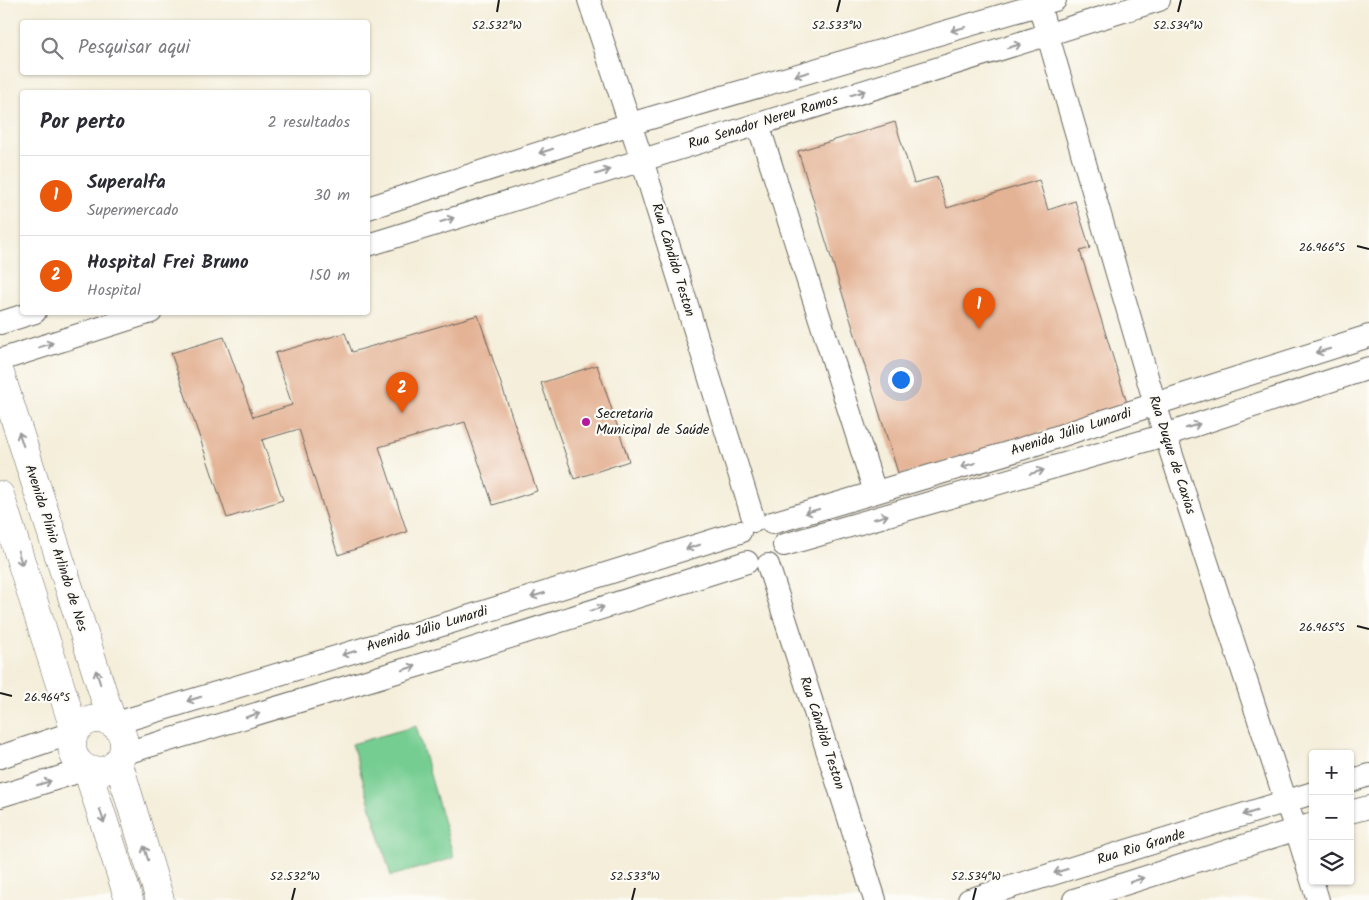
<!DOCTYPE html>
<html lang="pt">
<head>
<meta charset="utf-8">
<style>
  body { margin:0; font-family:Kalam,sans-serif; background:#f7f7f7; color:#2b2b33 }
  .controls { position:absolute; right:15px; bottom:15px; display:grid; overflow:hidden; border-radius:5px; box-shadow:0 1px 4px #0004 }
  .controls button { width:45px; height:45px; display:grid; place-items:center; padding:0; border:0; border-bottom:1px solid #e1e1e2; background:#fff; color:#2b2b33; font:25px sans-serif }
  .you { position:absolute; left:900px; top:379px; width:18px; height:18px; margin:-12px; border:4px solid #fff; border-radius:50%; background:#1a73e8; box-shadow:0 0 0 8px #1a73e833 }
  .badge { display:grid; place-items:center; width:32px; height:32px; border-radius:50%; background:#ea580c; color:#fff; font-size:16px; font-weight:700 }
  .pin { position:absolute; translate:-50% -41px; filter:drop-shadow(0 1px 2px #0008) }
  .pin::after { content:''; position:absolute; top:26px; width:18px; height:15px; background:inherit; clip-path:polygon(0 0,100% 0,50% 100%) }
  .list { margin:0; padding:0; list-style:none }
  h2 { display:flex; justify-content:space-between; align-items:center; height:65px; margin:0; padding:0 20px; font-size:21px }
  h2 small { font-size:16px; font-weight:400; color:#7c7c81 }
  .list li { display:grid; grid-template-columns:32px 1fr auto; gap:15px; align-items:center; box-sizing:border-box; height:80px; padding:0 20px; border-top:1px solid #e1e1e2 }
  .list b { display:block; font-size:19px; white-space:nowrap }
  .list p { margin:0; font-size:16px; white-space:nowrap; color:#7c7c81 }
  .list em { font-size:16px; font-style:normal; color:#7c7c81 }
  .icon { flex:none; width:28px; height:28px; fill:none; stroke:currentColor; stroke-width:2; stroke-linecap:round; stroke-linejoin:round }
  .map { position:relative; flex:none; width:1369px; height:900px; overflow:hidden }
  .search { position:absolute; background:#fff; box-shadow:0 1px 4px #0004; left:20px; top:20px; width:350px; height:55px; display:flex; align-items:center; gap:12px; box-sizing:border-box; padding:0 18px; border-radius:5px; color:#7c7c81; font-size:19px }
  .panel { position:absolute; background:#fff; box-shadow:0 1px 4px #0004; left:20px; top:90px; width:350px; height:225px; border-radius:5px }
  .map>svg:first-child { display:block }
</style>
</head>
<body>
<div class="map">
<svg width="1369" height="900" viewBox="0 0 1369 900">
  <rect width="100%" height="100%" fill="#fdfcf7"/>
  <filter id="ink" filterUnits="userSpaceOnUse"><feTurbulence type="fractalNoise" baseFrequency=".02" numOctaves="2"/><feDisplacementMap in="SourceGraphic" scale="10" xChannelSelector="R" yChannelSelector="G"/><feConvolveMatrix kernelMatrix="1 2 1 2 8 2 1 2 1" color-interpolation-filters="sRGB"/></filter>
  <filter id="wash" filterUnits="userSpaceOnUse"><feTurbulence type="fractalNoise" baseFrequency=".0096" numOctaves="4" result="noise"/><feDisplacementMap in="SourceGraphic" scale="20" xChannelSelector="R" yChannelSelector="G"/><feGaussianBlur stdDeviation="1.12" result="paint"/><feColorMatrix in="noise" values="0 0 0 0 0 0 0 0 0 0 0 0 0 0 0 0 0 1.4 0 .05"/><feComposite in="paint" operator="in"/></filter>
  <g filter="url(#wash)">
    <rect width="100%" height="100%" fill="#f4eeda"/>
    <!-- green -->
    <path fill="#76cd92" stroke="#497457" d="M416 726 454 858 391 876 352 744Z"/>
    <g id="blocks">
      <!-- building -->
      <path fill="#e4b395" d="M895 122 914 183 937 177 947 208 1039 180 1048 210 1075 201 1090 248 1080 251 1128 406 899 476 798 151Z
        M478 315 537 491 493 505 465 422 379 447 407 532 338 555 299 429 262 440 283 500 227 518 171 353 224 337 253 417 292 405 275 353 345 333 352 352Z
        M597 365 629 461 574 479 541 383Z"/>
    </g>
  </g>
  <g filter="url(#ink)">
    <use href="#blocks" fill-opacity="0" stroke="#68665e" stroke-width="1"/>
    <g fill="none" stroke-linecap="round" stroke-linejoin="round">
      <defs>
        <path id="minor" d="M589 0 642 160 754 521
          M1039 5 1155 404 1286 802 1296 829 1318 900
          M758 124 875 492
          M368 208 630 124 1055 0
          M368 245 1159 0
          M0 323 35 312
          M0 360 151 312
          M772 523 1021 449 1155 404 1369 336
          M784 545 1165 435 1369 368
          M768 565 875 900
          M113 724 429 629 740 532
          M122 754 440 659 747 562
          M0 757 75 732
          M1350 781 1369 775
          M0 796 87 769
          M1350 812 1369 807
          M969 900 1313 793
          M1074 900 1313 824"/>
        <path id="major" d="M0 373 113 724
          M0 495 75 732
          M72 745a26 26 0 1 1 52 0a26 26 0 1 1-52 0Z
          M118 761 160 900
          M87 769 129 900"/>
      </defs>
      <!-- minor casing -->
      <use href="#minor" stroke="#68665e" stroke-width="24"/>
      <!-- major casing -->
      <use href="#major" stroke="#68665e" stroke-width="29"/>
      <!-- minor -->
      <use href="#minor" stroke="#fff" stroke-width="22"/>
      <!-- major -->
      <use href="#major" stroke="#fff" stroke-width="28"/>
    </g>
    <!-- one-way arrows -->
    <defs><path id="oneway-shaft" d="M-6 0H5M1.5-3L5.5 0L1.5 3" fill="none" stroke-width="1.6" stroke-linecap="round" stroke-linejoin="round" transform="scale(1.25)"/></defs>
    <g stroke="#999">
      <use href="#oneway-shaft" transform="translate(958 29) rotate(164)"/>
      <use href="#oneway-shaft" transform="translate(1014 46) rotate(-17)"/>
      <use href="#oneway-shaft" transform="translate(802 74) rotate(164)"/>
      <use href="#oneway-shaft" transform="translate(858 93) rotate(-17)"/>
      <use href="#oneway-shaft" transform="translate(546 151) rotate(162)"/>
      <use href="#oneway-shaft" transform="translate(603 172) rotate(-17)"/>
      <use href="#oneway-shaft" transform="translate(447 220) rotate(-17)"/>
      <use href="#oneway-shaft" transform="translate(46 345) rotate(-17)"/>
      <use href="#oneway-shaft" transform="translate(1323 351) rotate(163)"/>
      <use href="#oneway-shaft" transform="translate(1193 426) rotate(-18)"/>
      <use href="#oneway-shaft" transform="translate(21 439) rotate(-108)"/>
      <use href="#oneway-shaft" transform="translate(968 465) rotate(164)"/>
      <use href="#oneway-shaft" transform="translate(1037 472) rotate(-16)"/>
      <use href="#oneway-shaft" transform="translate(812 511) rotate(164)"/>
      <use href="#oneway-shaft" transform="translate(881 517) rotate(-16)"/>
      <use href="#oneway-shaft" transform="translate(693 547) rotate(163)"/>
      <use href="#oneway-shaft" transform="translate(20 558) rotate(73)"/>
      <use href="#oneway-shaft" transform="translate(538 595) rotate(163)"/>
      <use href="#oneway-shaft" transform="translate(597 609) rotate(-18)"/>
      <use href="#oneway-shaft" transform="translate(349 653) rotate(163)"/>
      <use href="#oneway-shaft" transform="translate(409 668) rotate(-17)"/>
      <use href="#oneway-shaft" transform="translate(98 677) rotate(-108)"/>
      <use href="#oneway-shaft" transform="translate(194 699) rotate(163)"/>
      <use href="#oneway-shaft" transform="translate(253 715) rotate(-17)"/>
      <use href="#oneway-shaft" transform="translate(44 783) rotate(-17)"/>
      <use href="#oneway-shaft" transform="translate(1250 813) rotate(163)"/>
      <use href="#oneway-shaft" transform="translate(102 816) rotate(72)"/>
      <use href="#oneway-shaft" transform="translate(146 853) rotate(-107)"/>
      <use href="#oneway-shaft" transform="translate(1061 871) rotate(163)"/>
      <use href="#oneway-shaft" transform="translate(1137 880) rotate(-18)"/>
    </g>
  </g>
  <!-- ticks -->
  <path fill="none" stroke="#1c1c1c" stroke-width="2" d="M497 12 499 0M837 12 840 0M1178 12 1181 0M1357 246 1369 249M1357 626 1369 629M0 693 12 696M292 900 295 888M632 900 635 888M973 900 976 888"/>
  <!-- markers -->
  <circle fill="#b5179e" stroke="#fdfcf7" stroke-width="2" cx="586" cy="422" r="5"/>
  <g text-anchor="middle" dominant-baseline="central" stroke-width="4.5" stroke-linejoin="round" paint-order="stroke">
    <!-- street labels -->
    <g font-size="14" fill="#1c1c1c" stroke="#fdfcf7">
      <text transform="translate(763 122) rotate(-17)">Rua Senador Nereu Ramos</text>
      <text transform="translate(673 260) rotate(73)">Rua Cândido Teston</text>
      <text transform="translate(1071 432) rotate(-18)">Avenida Júlio Lunardi</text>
      <text transform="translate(1172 455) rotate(72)">Rua Duque de Caxias</text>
      <text transform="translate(56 548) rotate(72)">Avenida Plínio Arlindo de Nes</text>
      <text transform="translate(427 629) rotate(-17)">Avenida Júlio Lunardi</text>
      <text transform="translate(822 733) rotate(72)">Rua Cândido Teston</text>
      <text transform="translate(1141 847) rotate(-17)">Rua Rio Grande</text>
    </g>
    <!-- poi labels -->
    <g font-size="14" fill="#1c1c1c" stroke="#fdfcf7" text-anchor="start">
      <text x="596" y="414">Secretaria<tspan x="596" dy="16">Municipal de Saúde</tspan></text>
    </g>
  </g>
  <g font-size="12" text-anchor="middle" fill="#1c1c1c" stroke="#fdfcf7" stroke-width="4.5" stroke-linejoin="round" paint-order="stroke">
    <text x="497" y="29">52.532°W</text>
    <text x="837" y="29">52.533°W</text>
    <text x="1178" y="29">52.534°W</text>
    <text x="1322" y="251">26.966°S</text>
    <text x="1322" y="631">26.965°S</text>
    <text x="47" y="701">26.964°S</text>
    <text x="295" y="880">52.532°W</text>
    <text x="635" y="880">52.533°W</text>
    <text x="976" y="880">52.534°W</text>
  </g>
</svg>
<div class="controls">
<button>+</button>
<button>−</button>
<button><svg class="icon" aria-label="layers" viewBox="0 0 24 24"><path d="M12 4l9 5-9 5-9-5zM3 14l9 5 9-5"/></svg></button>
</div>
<div class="you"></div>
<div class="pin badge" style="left:979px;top:329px">1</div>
<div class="pin badge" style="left:402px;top:413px">2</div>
<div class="search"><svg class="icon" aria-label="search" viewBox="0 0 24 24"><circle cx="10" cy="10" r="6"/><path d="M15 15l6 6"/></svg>Pesquisar aqui</div>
<section class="panel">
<h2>Por perto<small>2 resultados</small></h2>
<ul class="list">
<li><span class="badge">1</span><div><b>Superalfa</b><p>Supermercado</p></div><em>30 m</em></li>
<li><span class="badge">2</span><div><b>Hospital Frei Bruno</b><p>Hospital</p></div><em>150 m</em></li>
</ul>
</section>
</div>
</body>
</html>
